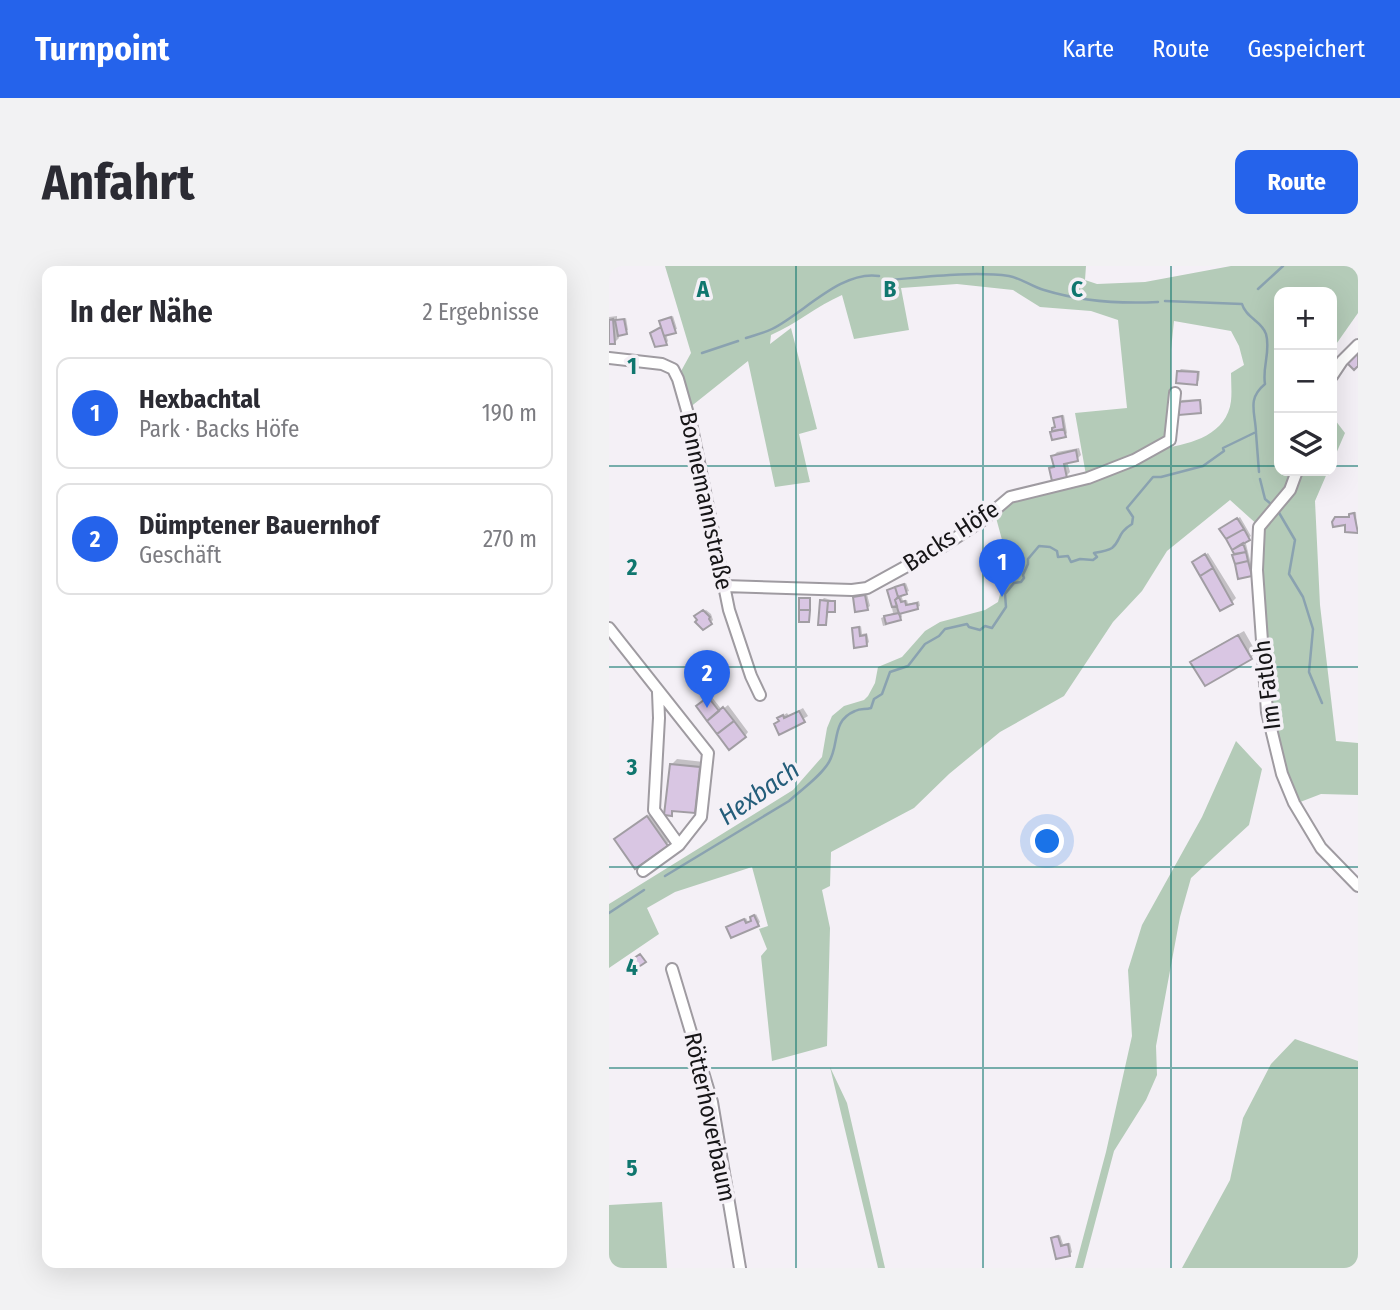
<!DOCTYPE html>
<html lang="de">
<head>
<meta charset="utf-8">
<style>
  body { margin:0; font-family:"Fira Sans Condensed",sans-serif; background:#f2f2f3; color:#2b2b33 }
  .controls { position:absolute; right:21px; top:21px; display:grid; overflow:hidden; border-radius:14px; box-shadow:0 7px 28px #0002 }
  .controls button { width:63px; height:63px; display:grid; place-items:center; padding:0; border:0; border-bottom:2px solid #e1e1e2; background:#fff; color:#2b2b33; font:35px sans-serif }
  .you { position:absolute; left:439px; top:576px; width:24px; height:24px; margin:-18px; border:5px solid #fff; border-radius:50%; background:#1a73e8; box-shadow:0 0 0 10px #1a73e833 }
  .badge { display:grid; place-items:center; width:46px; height:46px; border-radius:50%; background:#2563eb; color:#fff; font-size:23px; font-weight:700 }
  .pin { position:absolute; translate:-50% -58px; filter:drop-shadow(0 2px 4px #0008) }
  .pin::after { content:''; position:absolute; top:37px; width:24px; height:21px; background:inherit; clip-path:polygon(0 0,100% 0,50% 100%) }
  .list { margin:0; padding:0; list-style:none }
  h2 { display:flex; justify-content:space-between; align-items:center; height:91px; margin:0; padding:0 28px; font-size:30px }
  h2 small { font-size:23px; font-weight:400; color:#7c7c81 }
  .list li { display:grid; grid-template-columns:46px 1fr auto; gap:21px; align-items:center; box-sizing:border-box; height:112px; margin:0 14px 14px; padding:0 14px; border:2px solid #e1e1e2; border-radius:14px }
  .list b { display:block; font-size:26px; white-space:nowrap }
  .list p { margin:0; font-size:23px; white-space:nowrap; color:#7c7c81 }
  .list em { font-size:23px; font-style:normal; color:#7c7c81 }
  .icon { flex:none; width:38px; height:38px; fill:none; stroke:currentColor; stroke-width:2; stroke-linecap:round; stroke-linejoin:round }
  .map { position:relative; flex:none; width:749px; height:1002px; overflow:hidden; border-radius:14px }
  header { display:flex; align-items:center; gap:42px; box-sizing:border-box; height:98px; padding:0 35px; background:#2563eb; color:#fff }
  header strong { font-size:33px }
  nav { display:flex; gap:38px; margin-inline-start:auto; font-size:24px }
  .intro { display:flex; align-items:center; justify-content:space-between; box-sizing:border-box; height:168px; padding:0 42px }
  h1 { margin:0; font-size:49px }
  .button { padding:18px 32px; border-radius:14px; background:#2563eb; color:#fff; font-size:24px; font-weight:700 }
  main { display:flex; gap:42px; padding:0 42px }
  aside { flex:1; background:#fff; border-radius:14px; box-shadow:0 7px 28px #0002 }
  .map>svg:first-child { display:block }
</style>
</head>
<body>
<header>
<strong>Turnpoint</strong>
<nav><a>Karte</a><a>Route</a><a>Gespeichert</a></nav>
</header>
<div class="intro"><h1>Anfahrt</h1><a class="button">Route</a></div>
<main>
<aside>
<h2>In der Nähe<small>2 Ergebnisse</small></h2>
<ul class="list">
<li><span class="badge">1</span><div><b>Hexbachtal</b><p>Park · Backs Höfe</p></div><em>190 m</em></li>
<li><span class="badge">2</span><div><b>Dümptener Bauernhof</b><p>Geschäft</p></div><em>270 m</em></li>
</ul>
</aside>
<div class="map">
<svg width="749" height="1002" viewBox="0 0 749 1002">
  <rect width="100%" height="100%" fill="#f4f0f6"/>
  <!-- green -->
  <path fill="#b4cbb8" d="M56 0H477L476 14 488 18 536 16 622 0H749V47L723 84V26H670V205H719L706 235 711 339 727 475 749 477V529L712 528 686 538 659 447 651 261 621 234 558 285 533 325 504 356 455 430 391 466 340 508 305 542 222 586 221 620 213 624 221 662 218 780 163 795 152 690 158 683 150 663 159 660 143 601 66 626 38 642 50 668 0 702V638L184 524 213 491 218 462 223 450 235 440 255 434 259 430 266 417 269 401 293 391 316 365 331 356 376 344 389 336 394 317 402 307 386 248 393 241 555 182C583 178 618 168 622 135 623 126 622 116 622 107L635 99 630 80 622 65 565 55 562 84V157L555 172 544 181 477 209 466 147 518 142 509 54 482 45 431 41 404 24 348 18 292 22 300 64 245 73 233 29C208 40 187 58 162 69L161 78 182 62 208 163 190 168 201 216 166 221 139 95 80 142 71 107 82 87Z
    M723 150 736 167 723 197Z
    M627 475 653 503 640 559 582 612 571 651 547 780 548 809 537 834 505 885 474 1002H466L497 886 523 770 519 704 533 659 593 551Z
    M686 773 749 795V1002H573L621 914 634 852 662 798Z
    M221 801 238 837 276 1002H269Z
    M53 936 58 1002H0V939Z"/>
  <!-- shadow -->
  <path fill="#0003" d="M8 50V55L17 52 19 64 9 68 10 72 6 76 0 77V51Z
    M64 50 68 63 57 68 59 75 57 78 47 79 54 61 52 55Z
    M572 103 591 105 590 114 588 117 570 105Z
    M592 133 593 143 591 145 571 136 573 134Z
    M455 149 458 167 456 169 443 166 447 159 446 152Z
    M470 182 472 189 468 193 458 195 461 206 457 210 442 203 446 199 444 190 448 186Z
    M744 246H747L748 265 728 251 742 250Z
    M631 251 642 270 636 274 644 306 630 311 625 284 615 261Z
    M599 287 627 332 623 336 587 294Z
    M297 317 300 325 292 328 294 335 298 334 299 338 310 335 311 340 292 346 293 351 291 353 277 356 278 359 274 360 272 352 284 347 283 342 285 341 280 324Z
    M258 328 261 340 258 342 246 332Z
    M194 331H202L201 352 199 355 192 333Z
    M215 332 226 335 225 344H220L217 357 212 335Z
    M97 344 102 348 104 354 102 356 90 348Z
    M252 360 253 368 258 367 260 376 257 379 245 363Z
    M635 365 647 386 642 392 584 396 589 391Z
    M111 414 114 417 106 424 103 420Z
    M102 430 113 444 119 439 139 466 136 470 89 441Z
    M194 442 199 450 171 467 170 452 178 447 180 450Z
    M68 493 95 496 90 540 85 545 66 543 62 548 63 498Z
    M44 546 63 573 57 579 7 573Z
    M147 648 151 656 149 658 121 660 137 652 139 656 144 654 143 651Z
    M451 969 454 978 461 977 463 986 461 988 444 973Z"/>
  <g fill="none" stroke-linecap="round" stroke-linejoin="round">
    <!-- stream -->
    <path stroke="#8aa2b0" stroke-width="2.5" d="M280 14C316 11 364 5 400 10 412 12 423 21 435 24 471 35 512 38 549 36
      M649 23 674 0
      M137 72C146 69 155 67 163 63 195 47 232 4 270 10
      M93 87 129 75
      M647 167 650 206
      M651 213 656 233 662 238
      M669 245 686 274 680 308 694 331 704 363 700 406 713 437
      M56 610 180 535C193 523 211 511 220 496 231 477 222 455 246 445 252 442 256 444 262 442L265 433 273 428 281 406 299 400 316 378 330 370 336 363 358 358 360 361 371 364 376 360 383 362 397 341 396 328 405 317 412 316 415 312 414 309 419 298V293L430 280 441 281 448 285 449 291 459 290 462 296 471 293 484 294 488 291 485 287C491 286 498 285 503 282 512 275 508 267 523 258L524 251 518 242 544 211H552L594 200 615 185 614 182 647 166C646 145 638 133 656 118 653 101 662 85 657 68 653 55 637 52 633 38L556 35
      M0 647 35 624"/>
  </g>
  <!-- building -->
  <path fill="#d9c6e3" stroke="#a19da3" stroke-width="2" d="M62 51 67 67 55 70 50 55Z
    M4 53 6 78H0V54Z
    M15 53 18 68 9 70 6 54Z
    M52 61 58 79 46 81 41 67Z
    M749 85V100L745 104 737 96Z
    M568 105 589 106 588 119 567 117Z
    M591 134 592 147 570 149 569 136Z
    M453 150 455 163 443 165V162L446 161 444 152Z
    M455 163 457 171 443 174 441 166Z
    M467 184 469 195 455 198 458 212 443 215 440 202 445 201 442 190Z
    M745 247 749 267 736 266V259L724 261 723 256 726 251H740V248Z
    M628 252 635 263 617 273 610 263Z
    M635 263 641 274 623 284 617 273Z
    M634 277 637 286 625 288 623 284Z
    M637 286 639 295 626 298 623 289Z
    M596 288 604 302 591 310 583 296Z
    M639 295 643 310 629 313 626 298Z
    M604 302 624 338 611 345 591 310Z
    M295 318 298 328 289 331 286 321Z
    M286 321 289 331 286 334 288 340 283 341 278 324Z
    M256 329 259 344 246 346 244 331Z
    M290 331 292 336 296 335 297 339 308 337 309 343 290 348 286 334Z
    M190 332H201V344H190Z
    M211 334 219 335 217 359H209Z
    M219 335H226V346H218Z
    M94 344 101 351 100 353 103 358 94 364 86 356 88 354 85 350Z
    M190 344H201L200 356H190Z
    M290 347 292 354 277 358 275 350Z
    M250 361 251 370 257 369 258 380 245 382 243 362Z
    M629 369 643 393 596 420 581 396Z
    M99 431 110 445 98 455 87 440Z
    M114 441 125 455 108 468 98 455Z
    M190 445 196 456 170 469 165 458 170 455 168 452 174 449 175 452Z
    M125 455 137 471 120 484 108 468Z
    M61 498 91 501 86 547 63 545V550L55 549Z
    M38 550 59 580 26 603 5 573Z
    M145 649 150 660 122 672 117 661 135 653 137 657 142 655 141 651Z
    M31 688 37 696 25 704 19 696Z
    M449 970 452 980 459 978 461 990 447 993 442 972Z"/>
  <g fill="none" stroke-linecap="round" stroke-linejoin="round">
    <defs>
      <path id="minor" d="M0 92 53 98 64 103 69 113 83 162 120 344 142 410 151 429
        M723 110 733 95 749 79
        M688 205 681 224 650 261 648 304 658 446 673 508 685 537 712 582 749 620
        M115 320 243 324 258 322 336 279 374 254 401 231 479 212 525 194 561 174 566 127
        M0 362 99 487 92 551 70 579 34 605
        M49 426 50 452 45 544 70 579
        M63 703 103 836 131 1002"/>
    </defs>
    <!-- minor casing -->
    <use href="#minor" stroke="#9f9ba1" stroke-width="14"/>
    <!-- minor -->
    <use href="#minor" stroke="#fff" stroke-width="10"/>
  </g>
  <!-- grid -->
  <path fill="none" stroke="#0f766e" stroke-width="2" stroke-opacity="0.55" d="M187 0V1002M374 0V1002M562 0V1002M0 200H670M723 200H749M0 401H749M0 601H749M0 802H749"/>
  <g text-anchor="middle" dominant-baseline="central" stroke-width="7" stroke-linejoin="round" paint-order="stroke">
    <!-- street labels -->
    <g font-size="24" fill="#161517" stroke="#f4f0f6">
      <text transform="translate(97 235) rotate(78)">Bonnemannstraße</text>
      <text transform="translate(342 270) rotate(-33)">Backs Höfe</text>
      <text transform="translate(658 419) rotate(-97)">Im Fatloh</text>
      <text transform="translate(101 851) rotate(78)">Rötterhoverbaum</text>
    </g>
    <!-- water labels -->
    <g font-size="26" font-style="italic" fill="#245d7a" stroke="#f4f0f6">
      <text transform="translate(150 527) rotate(-35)">Hexbach</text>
    </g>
  </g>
  <g font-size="23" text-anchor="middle" font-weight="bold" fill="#0f766e" stroke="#f4f0f6" stroke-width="7" stroke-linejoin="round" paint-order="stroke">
    <text x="94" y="31">A</text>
    <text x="281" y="31">B</text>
    <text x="468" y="31">C</text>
    <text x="23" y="108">1</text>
    <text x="23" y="309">2</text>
    <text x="23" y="509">3</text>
    <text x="23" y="709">4</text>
    <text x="23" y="910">5</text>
  </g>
</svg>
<div class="controls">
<button>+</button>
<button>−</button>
<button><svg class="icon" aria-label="layers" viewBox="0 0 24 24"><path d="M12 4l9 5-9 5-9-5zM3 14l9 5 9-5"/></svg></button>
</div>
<div class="you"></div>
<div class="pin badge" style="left:393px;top:331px">1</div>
<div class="pin badge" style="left:98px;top:442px">2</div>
</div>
</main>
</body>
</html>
